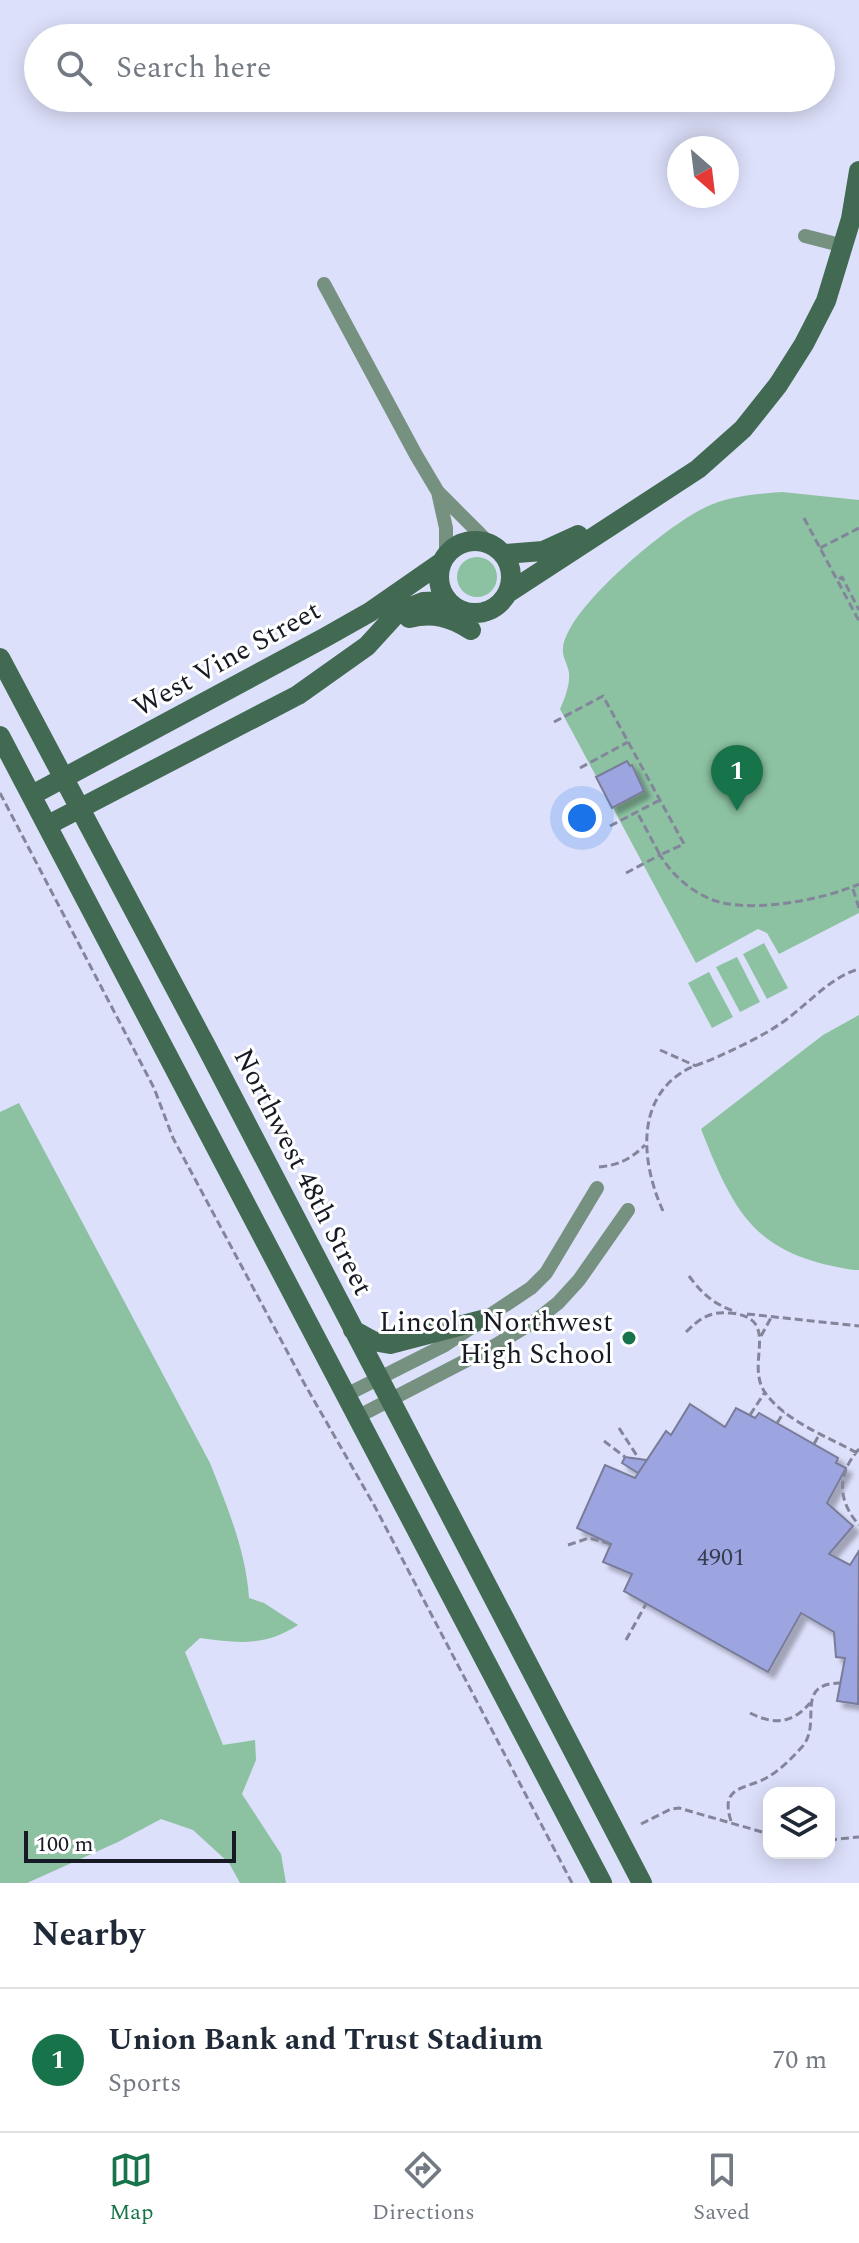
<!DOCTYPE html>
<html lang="en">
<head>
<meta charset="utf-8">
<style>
  body { margin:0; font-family:Spectral,serif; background:#f2f2f3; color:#1f2937 }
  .controls { position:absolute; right:24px; bottom:24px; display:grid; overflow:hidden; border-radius:16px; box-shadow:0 4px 20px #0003 }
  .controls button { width:72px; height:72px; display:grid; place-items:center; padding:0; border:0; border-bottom:2px solid #e0e1e3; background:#fff; color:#1f2937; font:40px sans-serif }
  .compass { position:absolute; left:667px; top:136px; width:72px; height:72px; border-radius:50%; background:#fff; box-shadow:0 4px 20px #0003; rotate:152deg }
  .scale { position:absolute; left:24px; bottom:20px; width:212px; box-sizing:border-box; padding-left:8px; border:4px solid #171924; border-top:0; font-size:22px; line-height:28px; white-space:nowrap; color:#171924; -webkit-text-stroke:6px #fff; paint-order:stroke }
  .you { position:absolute; left:582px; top:818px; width:28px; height:28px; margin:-20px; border:6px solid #fff; border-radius:50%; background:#1a73e8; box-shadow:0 0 0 12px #1a73e833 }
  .badge { display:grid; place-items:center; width:52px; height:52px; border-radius:50%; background:#17744a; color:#fff; font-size:26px; font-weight:700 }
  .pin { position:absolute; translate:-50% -66px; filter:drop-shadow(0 2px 4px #0008) }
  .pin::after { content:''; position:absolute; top:42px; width:28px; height:24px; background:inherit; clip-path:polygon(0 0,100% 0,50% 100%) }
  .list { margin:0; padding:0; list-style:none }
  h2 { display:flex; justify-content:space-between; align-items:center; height:104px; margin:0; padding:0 32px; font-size:34px }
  h2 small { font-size:26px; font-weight:400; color:#747a83 }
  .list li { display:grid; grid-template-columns:52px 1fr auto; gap:24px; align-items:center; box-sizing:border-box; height:144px; padding:0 32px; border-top:2px solid #e0e1e3 }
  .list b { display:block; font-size:30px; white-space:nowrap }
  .list p { margin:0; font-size:26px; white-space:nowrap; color:#747a83 }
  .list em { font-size:26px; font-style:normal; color:#747a83 }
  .icon { flex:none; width:44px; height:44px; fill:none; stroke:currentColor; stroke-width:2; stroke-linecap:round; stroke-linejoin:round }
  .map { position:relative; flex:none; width:859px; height:1883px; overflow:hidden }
  .search { position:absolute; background:#fff; box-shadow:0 4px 20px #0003; left:24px; right:24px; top:24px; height:88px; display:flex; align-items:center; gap:20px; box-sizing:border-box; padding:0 28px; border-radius:44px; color:#747a83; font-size:30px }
  .sheet { height:248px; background:#fff }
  nav { display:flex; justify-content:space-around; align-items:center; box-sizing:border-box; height:112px; border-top:2px solid #e0e1e3; background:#fff; font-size:22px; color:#747a83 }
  nav a { display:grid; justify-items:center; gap:4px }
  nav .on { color:#17744a }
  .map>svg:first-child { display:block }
</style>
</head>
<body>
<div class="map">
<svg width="859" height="1883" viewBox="0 0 859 1883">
  <defs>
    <filter id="shadow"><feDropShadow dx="6" dy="6" stdDeviation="2" flood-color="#0004"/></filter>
  </defs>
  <rect width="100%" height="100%" fill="#dce0fa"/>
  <!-- green -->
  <path fill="#8cc2a2" d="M782 492 859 500V913L779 954 767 933 758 929 696 963 560 709C565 698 570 685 569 673 568 665 562 657 563 649 565 609 668 525 704 508 728 496 755 494 782 492Z
    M457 577a20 20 0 1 1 40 0a20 20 0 1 1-40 0Z
    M764 943 788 988 767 999 743 954Z
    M737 957 760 1002 740 1012 716 967Z
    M709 972 733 1017 712 1028 688 983Z
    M859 1015V1270H854C755 1255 735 1215 701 1129L823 1035Z
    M19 1103 210 1463C227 1506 246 1551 249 1598L264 1603 298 1625C264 1647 238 1643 200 1638L185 1652 223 1745 255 1740 256 1760 242 1794 281 1854 286 1883H240L229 1863 193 1830 161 1819 118 1842 27 1883H0V1112Z"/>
  <!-- building -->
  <path fill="#9da5e0" stroke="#787c99" stroke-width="2" filter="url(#shadow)" d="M627 761 630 766 632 765 644 791 612 808 596 777Z
    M690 1404 725 1427 736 1408 755 1418 759 1413 838 1458 836 1463 846 1468 827 1503 853 1526 829 1554 850 1565 859 1551 858 1704 837 1701 845 1658 836 1657 834 1632 801 1613 768 1672 624 1591 632 1574 603 1562 611 1544 577 1528 605 1465 635 1478 666 1431 671 1435Z
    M625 1457 639 1459 647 1460 638 1473 622 1463Z"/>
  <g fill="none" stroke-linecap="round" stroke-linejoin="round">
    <!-- path -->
    <path stroke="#83869a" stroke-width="3" stroke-dasharray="8 4" stroke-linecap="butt" d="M804 518 859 621
      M820 548 859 528
      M839 579 842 577 859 610
      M554 722 603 696 684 844 660 855 637 812
      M580 768 628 742
      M0 793 154 1088 173 1138 304 1383 374 1505 572 1883
      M610 826 660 800
      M626 873 660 855C671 873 687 888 706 897 742 916 823 900 859 884
      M853 889 859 908
      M660 1050 696 1066
      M599 1167C619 1165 631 1159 645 1145
      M663 1211C643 1167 634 1104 681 1073 691 1066 704 1063 715 1058 737 1048 759 1038 780 1024 807 1006 828 978 859 969
      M689 1276C703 1295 714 1304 736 1312
      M747 1314 859 1326
      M686 1332C699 1319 710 1311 729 1313 784 1317 743 1364 766 1394 788 1423 829 1437 859 1454
      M761 1336 772 1316
      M750 1415 765 1392
      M777 1423 784 1412
      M619 1428 639 1459
      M604 1441 625 1457
      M814 1444 820 1433
      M859 1449C837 1474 837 1500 859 1525
      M568 1545 589 1538 611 1544
      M626 1640 646 1604
      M750 1713C774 1725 792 1724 810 1703
      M731 1821C719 1784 747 1790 768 1777 780 1770 792 1758 801 1748 824 1724 792 1684 840 1683
      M641 1824 671 1809 679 1808 769 1834
      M829 1840 859 1837"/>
    <!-- street -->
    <path stroke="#769180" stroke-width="14" d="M805 236 844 246
      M324 284 416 455 438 492 489 543
      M438 492 446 528V555
      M346 1395 445 1345 531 1288 546 1273 597 1188
      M357 1417 496 1345 535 1321 558 1303 579 1280 628 1210"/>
    <!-- secondary -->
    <path stroke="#426a53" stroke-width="20" d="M439 577a36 36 0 1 1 72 0a36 36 0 1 1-72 0Z
      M504 554 543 551 578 535
      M508 593 698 469 743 429 778 385 804 344 826 301 851 219 859 171
      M409 618C433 612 451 617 471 630
      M0 658 206 1046 642 1883
      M0 736 602 1883
      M32 795 324 638 370 612 442 562
      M48 825 298 695 367 646 398 612 423 602 448 601
      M353 1330 373 1341 390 1344 482 1320"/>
  </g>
  <!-- markers -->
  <circle fill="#17744a" stroke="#fff" stroke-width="3" cx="629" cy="1338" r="8"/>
  <g text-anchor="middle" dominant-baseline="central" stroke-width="6" stroke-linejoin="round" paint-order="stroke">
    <!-- number labels -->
    <g font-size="24" fill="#383c53">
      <text x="721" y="1558">4901</text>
    </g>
    <!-- street labels -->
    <g font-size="28" fill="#171924" stroke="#fff">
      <text transform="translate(227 659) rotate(-29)">West Vine Street</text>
      <text transform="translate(303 1172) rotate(63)">Northwest 48th Street</text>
    </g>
    <!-- poi labels -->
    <g font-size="28" fill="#171924" stroke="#fff" text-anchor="end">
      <text x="613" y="1322">Lincoln Northwest<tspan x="613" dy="32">High School</tspan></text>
    </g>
  </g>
</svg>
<div class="controls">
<button><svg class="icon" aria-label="layers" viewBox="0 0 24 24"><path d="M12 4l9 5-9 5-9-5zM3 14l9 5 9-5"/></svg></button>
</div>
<svg class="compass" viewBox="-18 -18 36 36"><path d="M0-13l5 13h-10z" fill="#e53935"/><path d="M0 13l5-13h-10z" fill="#747a83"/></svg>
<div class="scale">100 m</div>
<div class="you"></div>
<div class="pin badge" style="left:737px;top:811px">1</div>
<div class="search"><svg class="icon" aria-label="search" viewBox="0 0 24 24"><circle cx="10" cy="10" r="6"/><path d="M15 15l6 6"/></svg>Search here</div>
</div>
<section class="sheet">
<h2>Nearby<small></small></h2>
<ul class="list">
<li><span class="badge">1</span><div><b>Union Bank and Trust Stadium</b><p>Sports</p></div><em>70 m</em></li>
</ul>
</section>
<nav>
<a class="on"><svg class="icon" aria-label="map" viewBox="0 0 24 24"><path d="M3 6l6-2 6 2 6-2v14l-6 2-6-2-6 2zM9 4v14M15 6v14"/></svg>Map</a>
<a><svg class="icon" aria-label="directions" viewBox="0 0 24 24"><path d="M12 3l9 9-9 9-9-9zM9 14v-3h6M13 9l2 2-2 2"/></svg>Directions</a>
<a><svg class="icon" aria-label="saved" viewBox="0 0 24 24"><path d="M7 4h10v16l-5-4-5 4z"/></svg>Saved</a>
</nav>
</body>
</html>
